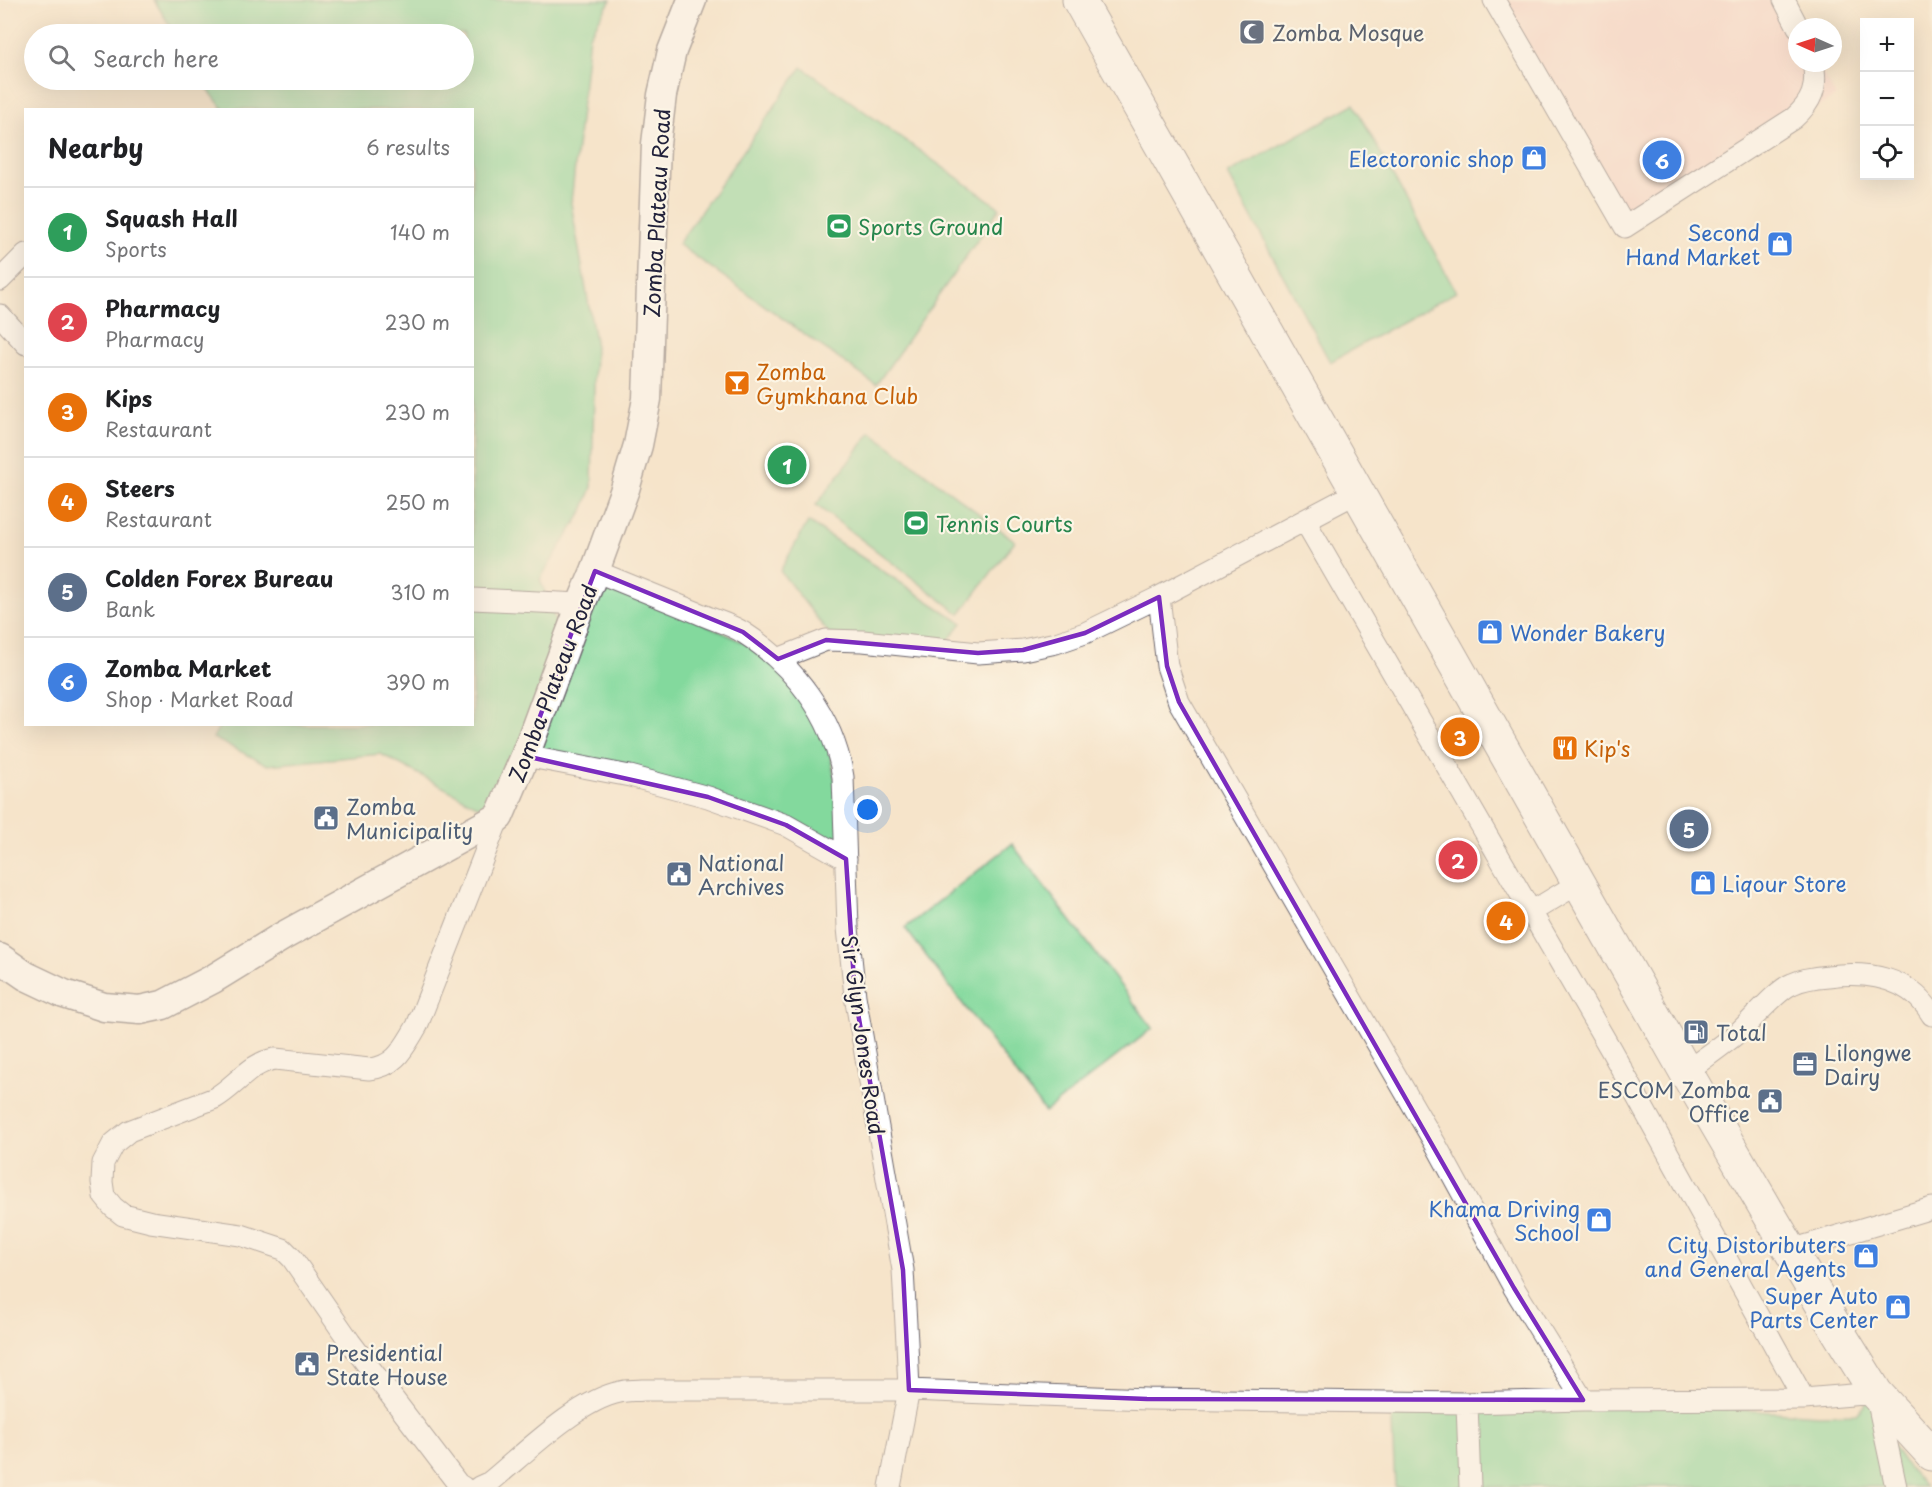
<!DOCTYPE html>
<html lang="en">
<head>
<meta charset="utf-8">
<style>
  body { margin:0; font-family:"Playpen Sans",sans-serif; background:#f2f2f2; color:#202124 }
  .controls { position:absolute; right:18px; top:18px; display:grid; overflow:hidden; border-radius:0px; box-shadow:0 6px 24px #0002 }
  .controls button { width:54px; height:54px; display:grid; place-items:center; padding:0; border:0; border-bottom:2px solid #e0e0e0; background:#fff; color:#202124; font:30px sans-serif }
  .compass { position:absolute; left:1788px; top:18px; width:54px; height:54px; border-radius:50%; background:#fff; box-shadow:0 6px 24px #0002; rotate:273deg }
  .you { position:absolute; left:868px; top:810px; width:21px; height:21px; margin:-15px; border:4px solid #fff; border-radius:50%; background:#1a73e8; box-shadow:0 0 0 9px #1a73e833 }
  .badge { display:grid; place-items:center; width:39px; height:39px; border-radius:50%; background:#d1495b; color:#fff; font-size:20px; font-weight:700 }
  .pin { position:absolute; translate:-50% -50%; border:3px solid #fff; box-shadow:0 2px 6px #0006 }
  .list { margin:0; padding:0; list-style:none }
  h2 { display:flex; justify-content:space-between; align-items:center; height:78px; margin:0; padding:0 24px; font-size:26px }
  h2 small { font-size:20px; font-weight:400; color:#757577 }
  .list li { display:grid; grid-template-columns:39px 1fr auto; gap:18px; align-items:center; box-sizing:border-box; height:90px; padding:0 24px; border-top:2px solid #e0e0e0 }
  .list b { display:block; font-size:22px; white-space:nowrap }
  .list p { margin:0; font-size:20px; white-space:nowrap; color:#757577 }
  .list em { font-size:20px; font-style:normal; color:#757577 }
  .icon { flex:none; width:33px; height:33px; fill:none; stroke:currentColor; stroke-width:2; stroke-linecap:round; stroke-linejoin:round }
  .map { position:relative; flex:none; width:1932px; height:1487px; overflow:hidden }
  .search { position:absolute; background:#fff; box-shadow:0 6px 24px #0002; left:24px; top:24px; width:450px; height:66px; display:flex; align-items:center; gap:15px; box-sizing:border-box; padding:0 21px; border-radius:33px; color:#757577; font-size:22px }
  .panel { position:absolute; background:#fff; box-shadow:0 6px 24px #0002; left:24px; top:108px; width:450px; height:618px; border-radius:0px }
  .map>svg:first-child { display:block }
</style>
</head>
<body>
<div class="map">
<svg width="1932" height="1487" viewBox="0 0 1932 1487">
  <rect width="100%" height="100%" fill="#fcf5e5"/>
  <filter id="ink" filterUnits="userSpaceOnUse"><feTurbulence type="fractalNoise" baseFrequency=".0167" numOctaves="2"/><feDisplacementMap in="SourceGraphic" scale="12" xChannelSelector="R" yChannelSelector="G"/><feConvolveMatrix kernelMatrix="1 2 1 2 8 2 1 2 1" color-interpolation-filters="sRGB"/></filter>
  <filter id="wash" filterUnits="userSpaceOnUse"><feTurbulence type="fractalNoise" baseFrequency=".008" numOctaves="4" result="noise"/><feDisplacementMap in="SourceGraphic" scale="24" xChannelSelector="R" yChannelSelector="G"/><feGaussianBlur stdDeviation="1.35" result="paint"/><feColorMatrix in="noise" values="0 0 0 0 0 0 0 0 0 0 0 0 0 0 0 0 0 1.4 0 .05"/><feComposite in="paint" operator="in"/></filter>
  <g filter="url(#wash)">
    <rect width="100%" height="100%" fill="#f6e4ca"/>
    <!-- built -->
    <path fill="#f7d0c9" d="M1499 0H1779L1797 31V63H1816L1836 96 1629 223Z"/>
    <!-- green -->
    <path fill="#83d99d" stroke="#527e6c" stroke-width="1.5" d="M154 0H611L589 36 571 203 595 341 592 487 583 511 540 579 565 647 595 571 778 659 828 742 840 807 842 866 778 824 525 756 499 817 381 754 268 765 213 738 220 725 472 724V110L223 109 201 80H464V34H175Z
      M802 67 1000 208 876 385 678 244Z
      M1354 104 1456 292 1330 362 1228 174Z
      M871 432 1015 541 960 614 816 505Z
      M808 522 962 623 943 647 830 635 780 571Z
      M1012 844 1153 1028 1045 1112 905 928Z
      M1876 1393 1874 1417 1903 1461 1925 1487H1395L1391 1401 1583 1400 1819 1415 1856 1414Z"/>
  </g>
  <g filter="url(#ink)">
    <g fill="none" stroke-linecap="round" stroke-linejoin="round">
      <defs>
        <path id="street" d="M1494 0 1625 227 1794 118C1812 102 1818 87 1813 63
          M1784 0 1798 27
          M0 280 26 254
          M0 315 26 344
          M1305 521 1611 1050 1804 1399
          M595 571C629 585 664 599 698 613 713 620 731 624 744 633 795 666 834 718 843 777L848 928 855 996 903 1270 907 1343 909 1390 890 1487
          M1159 597 1167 666 1179 702 1436 1145 1514 1288 1583 1400
          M472 599 581 604
          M778 659 826 640 863 641 978 653 1023 650 1056 643 1085 633 1159 597 1358 492
          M525 756 630 776 708 797 786 825 846 859
          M1531 912 1579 883
          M1686 1072C1704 1058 1724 1045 1741 1030 1754 1018 1777 990 1792 984 1802 979 1816 977 1828 976 1868 971 1910 977 1932 1015
          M1791 1250 1932 1208
          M1467 1403 1470 1487
          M463 1487 458 1484 350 1342 292 1258 283 1249 241 1235 151 1222 123 1215 113 1207 104 1196 102 1182 103 1163 113 1144 129 1131 215 1098C236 1086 251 1062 275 1059L369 1069C396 1067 404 1047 417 1026L499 817
          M479 1487 490 1482C523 1455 578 1400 620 1392 627 1390 635 1391 643 1390H909L1147 1399 1467 1403 1583 1400 1804 1399 1876 1393 1896 1487"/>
        <path id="secondary" d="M0 958 26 976 64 994 104 1007 140 1010 163 1005 213 979 283 936 499 817 525 756 581 604 595 571 625 489 638 445 647 399 656 144 662 95 672 51 692 0"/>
        <path id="highway" d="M1079 0 1686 1072 1834 1325 1876 1393 1932 1454"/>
      </defs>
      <!-- street casing -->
      <use href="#street" stroke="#6c666d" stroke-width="23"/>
      <!-- secondary casing -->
      <use href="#secondary" stroke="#6c666d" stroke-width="31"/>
      <!-- highway casing -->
      <use href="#highway" stroke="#6c666d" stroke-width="35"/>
      <!-- street -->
      <use href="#street" stroke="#fff" stroke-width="21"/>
      <!-- secondary -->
      <use href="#secondary" stroke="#fff" stroke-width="28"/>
      <!-- highway -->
      <use href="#highway" stroke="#fff" stroke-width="33"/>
    </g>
  </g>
  <!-- marked area -->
  <path d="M0 0H1932V1487H0ZM595 571 743 632 778 659 826 640 978 653 1023 650 1085 633 1159 597 1167 666 1179 702 1514 1288 1583 1400 1147 1399 909 1390 903 1270 855 996 846 859 786 825 708 797 525 756Z" fill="#f6e4ca" fill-opacity=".55" fill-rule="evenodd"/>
  <path fill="none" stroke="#7b2cbf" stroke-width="4.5" stroke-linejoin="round" d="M595 571 743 632 778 659 826 640 978 653 1023 650 1085 633 1159 597 1167 666 1179 702 1514 1288 1583 1400 1147 1399 909 1390 903 1270 855 996 846 859 786 825 708 797 525 756Z"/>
  <!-- icons -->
  <defs>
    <symbol id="mosque-square" viewBox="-11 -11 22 22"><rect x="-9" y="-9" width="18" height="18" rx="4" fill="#6b7280" stroke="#fcf5e5"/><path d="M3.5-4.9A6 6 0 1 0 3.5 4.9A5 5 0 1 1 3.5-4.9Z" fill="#fff"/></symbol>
    <symbol id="shop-square" viewBox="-11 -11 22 22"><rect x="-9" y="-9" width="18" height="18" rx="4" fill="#3f7fe0" stroke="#fcf5e5"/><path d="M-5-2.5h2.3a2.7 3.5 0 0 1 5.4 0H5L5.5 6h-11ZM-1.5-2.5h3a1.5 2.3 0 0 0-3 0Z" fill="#fff"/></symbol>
    <symbol id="stadium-square" viewBox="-11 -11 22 22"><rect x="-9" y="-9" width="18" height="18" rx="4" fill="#2e9e5b" stroke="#fcf5e5"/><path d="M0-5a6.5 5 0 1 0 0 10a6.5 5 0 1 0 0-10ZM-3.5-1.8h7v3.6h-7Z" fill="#fff"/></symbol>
    <symbol id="bar-square" viewBox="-11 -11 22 22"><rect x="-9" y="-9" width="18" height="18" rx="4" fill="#e8710a" stroke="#fcf5e5"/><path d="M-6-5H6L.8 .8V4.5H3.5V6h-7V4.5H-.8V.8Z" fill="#fff"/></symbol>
    <symbol id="restaurant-square" viewBox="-11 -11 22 22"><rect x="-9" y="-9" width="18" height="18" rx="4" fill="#e8710a" stroke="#fcf5e5"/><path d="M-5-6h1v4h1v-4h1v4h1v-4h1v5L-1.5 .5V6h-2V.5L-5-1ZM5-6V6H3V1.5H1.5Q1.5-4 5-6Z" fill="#fff"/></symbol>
    <symbol id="civic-square" viewBox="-11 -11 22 22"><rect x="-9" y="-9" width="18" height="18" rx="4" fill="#5c6f8a" stroke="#fcf5e5"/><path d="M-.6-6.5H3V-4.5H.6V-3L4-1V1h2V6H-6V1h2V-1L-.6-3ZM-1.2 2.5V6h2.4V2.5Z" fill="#fff"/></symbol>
    <symbol id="fuel-square" viewBox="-11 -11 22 22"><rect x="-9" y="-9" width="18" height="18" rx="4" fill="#5c6f8a" stroke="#fcf5e5"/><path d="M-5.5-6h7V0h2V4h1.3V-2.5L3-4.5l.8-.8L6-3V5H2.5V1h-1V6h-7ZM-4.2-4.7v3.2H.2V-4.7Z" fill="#fff"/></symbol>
    <symbol id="office-square" viewBox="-11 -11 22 22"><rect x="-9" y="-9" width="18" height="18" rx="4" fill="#5c6f8a" stroke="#fcf5e5"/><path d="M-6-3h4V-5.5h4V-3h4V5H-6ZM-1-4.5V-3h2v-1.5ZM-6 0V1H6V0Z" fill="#fff"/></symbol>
  </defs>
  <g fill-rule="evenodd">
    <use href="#mosque-square" x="1237" y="17" width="30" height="30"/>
    <use href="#shop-square" x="1519" y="143" width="30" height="30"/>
    <use href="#stadium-square" x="824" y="211" width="30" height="30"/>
    <use href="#shop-square" x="1765" y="229" width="30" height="30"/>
    <use href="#bar-square" x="722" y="368" width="30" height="30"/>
    <use href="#stadium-square" x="901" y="508" width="30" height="30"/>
    <use href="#shop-square" x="1475" y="617" width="30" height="30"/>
    <use href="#restaurant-square" x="1550" y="733" width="30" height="30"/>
    <use href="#civic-square" x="311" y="803" width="30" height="30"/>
    <use href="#civic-square" x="664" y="859" width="30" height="30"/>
    <use href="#shop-square" x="1688" y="868" width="30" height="30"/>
    <use href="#fuel-square" x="1681" y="1017" width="30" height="30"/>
    <use href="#office-square" x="1790" y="1049" width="30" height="30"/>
    <use href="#civic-square" x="1755" y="1086" width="30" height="30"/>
    <use href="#shop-square" x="1584" y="1205" width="30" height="30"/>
    <use href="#shop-square" x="1851" y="1241" width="30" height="30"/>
    <use href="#shop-square" x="1883" y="1292" width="30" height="30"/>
    <use href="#civic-square" x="292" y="1349" width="30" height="30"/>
  </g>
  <g text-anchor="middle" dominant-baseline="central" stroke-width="4.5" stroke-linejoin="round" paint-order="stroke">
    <!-- worship labels -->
    <g font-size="21" fill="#5b616d" stroke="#fcf5e5" text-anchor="start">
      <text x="1272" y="32">Zomba Mosque</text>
    </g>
    <!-- shop labels -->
    <g font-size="21" fill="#366cbe" stroke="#fcf5e5" text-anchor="end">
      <text x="1514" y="158">Electoronic shop</text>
      <text x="1760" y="232">Second<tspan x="1760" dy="24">Hand Market</tspan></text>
      <text x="1510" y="632" text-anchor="start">Wonder Bakery</text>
      <text x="1722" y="883" text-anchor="start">Liqour Store</text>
      <text x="1580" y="1208">Khama Driving<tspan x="1580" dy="24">School</tspan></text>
      <text x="1846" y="1244">City Distoributers<tspan x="1846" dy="24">and General Agents</tspan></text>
      <text x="1878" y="1295">Super Auto<tspan x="1878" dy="24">Parts Center</tspan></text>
    </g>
    <!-- street labels -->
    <g font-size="21" fill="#22223b" stroke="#fcf5e5">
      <text transform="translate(656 213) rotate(-87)">Zomba Plateau Road</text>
      <text transform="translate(552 683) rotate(-69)">Zomba Plateau Road</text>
      <text transform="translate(864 1035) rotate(82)">Sir Glyn Jones Road</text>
    </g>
    <!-- leisure labels -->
    <g font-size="21" fill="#27864d" stroke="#fcf5e5" text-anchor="start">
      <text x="858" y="226">Sports Ground</text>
      <text x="936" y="523">Tennis Courts</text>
    </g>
    <!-- food labels -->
    <g font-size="21" fill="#c56008" stroke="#fcf5e5" text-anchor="start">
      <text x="756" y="371">Zomba<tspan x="756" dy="24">Gymkhana Club</tspan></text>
      <text x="1584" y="748">Kip's</text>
    </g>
    <!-- service labels -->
    <g font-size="21" fill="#4e5e75" stroke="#fcf5e5" text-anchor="start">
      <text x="346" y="806">Zomba<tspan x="346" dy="24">Municipality</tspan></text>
      <text x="698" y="862">National<tspan x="698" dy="24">Archives</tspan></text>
      <text x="1716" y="1032">Total</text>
      <text x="1824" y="1052">Lilongwe<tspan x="1824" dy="24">Dairy</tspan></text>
      <text x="1750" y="1089" text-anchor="end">ESCOM Zomba<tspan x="1750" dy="24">Office</tspan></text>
      <text x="326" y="1352">Presidential<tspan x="326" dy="24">State House</tspan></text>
    </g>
  </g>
</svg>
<div class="controls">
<button>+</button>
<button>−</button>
<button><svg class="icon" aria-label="locate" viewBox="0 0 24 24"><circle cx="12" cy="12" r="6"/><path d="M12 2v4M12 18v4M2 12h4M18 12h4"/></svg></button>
</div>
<svg class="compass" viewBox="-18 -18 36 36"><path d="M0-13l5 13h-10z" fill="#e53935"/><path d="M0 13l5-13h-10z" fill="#757577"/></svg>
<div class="you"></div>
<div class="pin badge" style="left:787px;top:465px;background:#2e9e5b">1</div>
<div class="pin badge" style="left:1458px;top:860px;background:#e0444e">2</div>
<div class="pin badge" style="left:1460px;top:737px;background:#e8710a">3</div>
<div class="pin badge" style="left:1506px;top:921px;background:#e8710a">4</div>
<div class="pin badge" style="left:1689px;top:829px;background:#5c6f8a">5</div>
<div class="pin badge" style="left:1662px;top:160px;background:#3f7fe0">6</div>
<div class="search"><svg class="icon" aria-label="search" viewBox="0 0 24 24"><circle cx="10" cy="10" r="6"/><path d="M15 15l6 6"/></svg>Search here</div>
<section class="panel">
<h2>Nearby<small>6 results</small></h2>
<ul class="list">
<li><span class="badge" style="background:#2e9e5b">1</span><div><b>Squash Hall</b><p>Sports</p></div><em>140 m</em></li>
<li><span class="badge" style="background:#e0444e">2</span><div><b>Pharmacy</b><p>Pharmacy</p></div><em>230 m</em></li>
<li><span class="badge" style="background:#e8710a">3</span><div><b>Kips</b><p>Restaurant</p></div><em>230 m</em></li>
<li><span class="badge" style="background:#e8710a">4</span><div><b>Steers</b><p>Restaurant</p></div><em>250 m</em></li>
<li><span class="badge" style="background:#5c6f8a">5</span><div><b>Colden Forex Bureau</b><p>Bank</p></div><em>310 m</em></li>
<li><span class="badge" style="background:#3f7fe0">6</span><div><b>Zomba Market</b><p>Shop · Market Road</p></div><em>390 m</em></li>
</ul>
</section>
</div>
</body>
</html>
